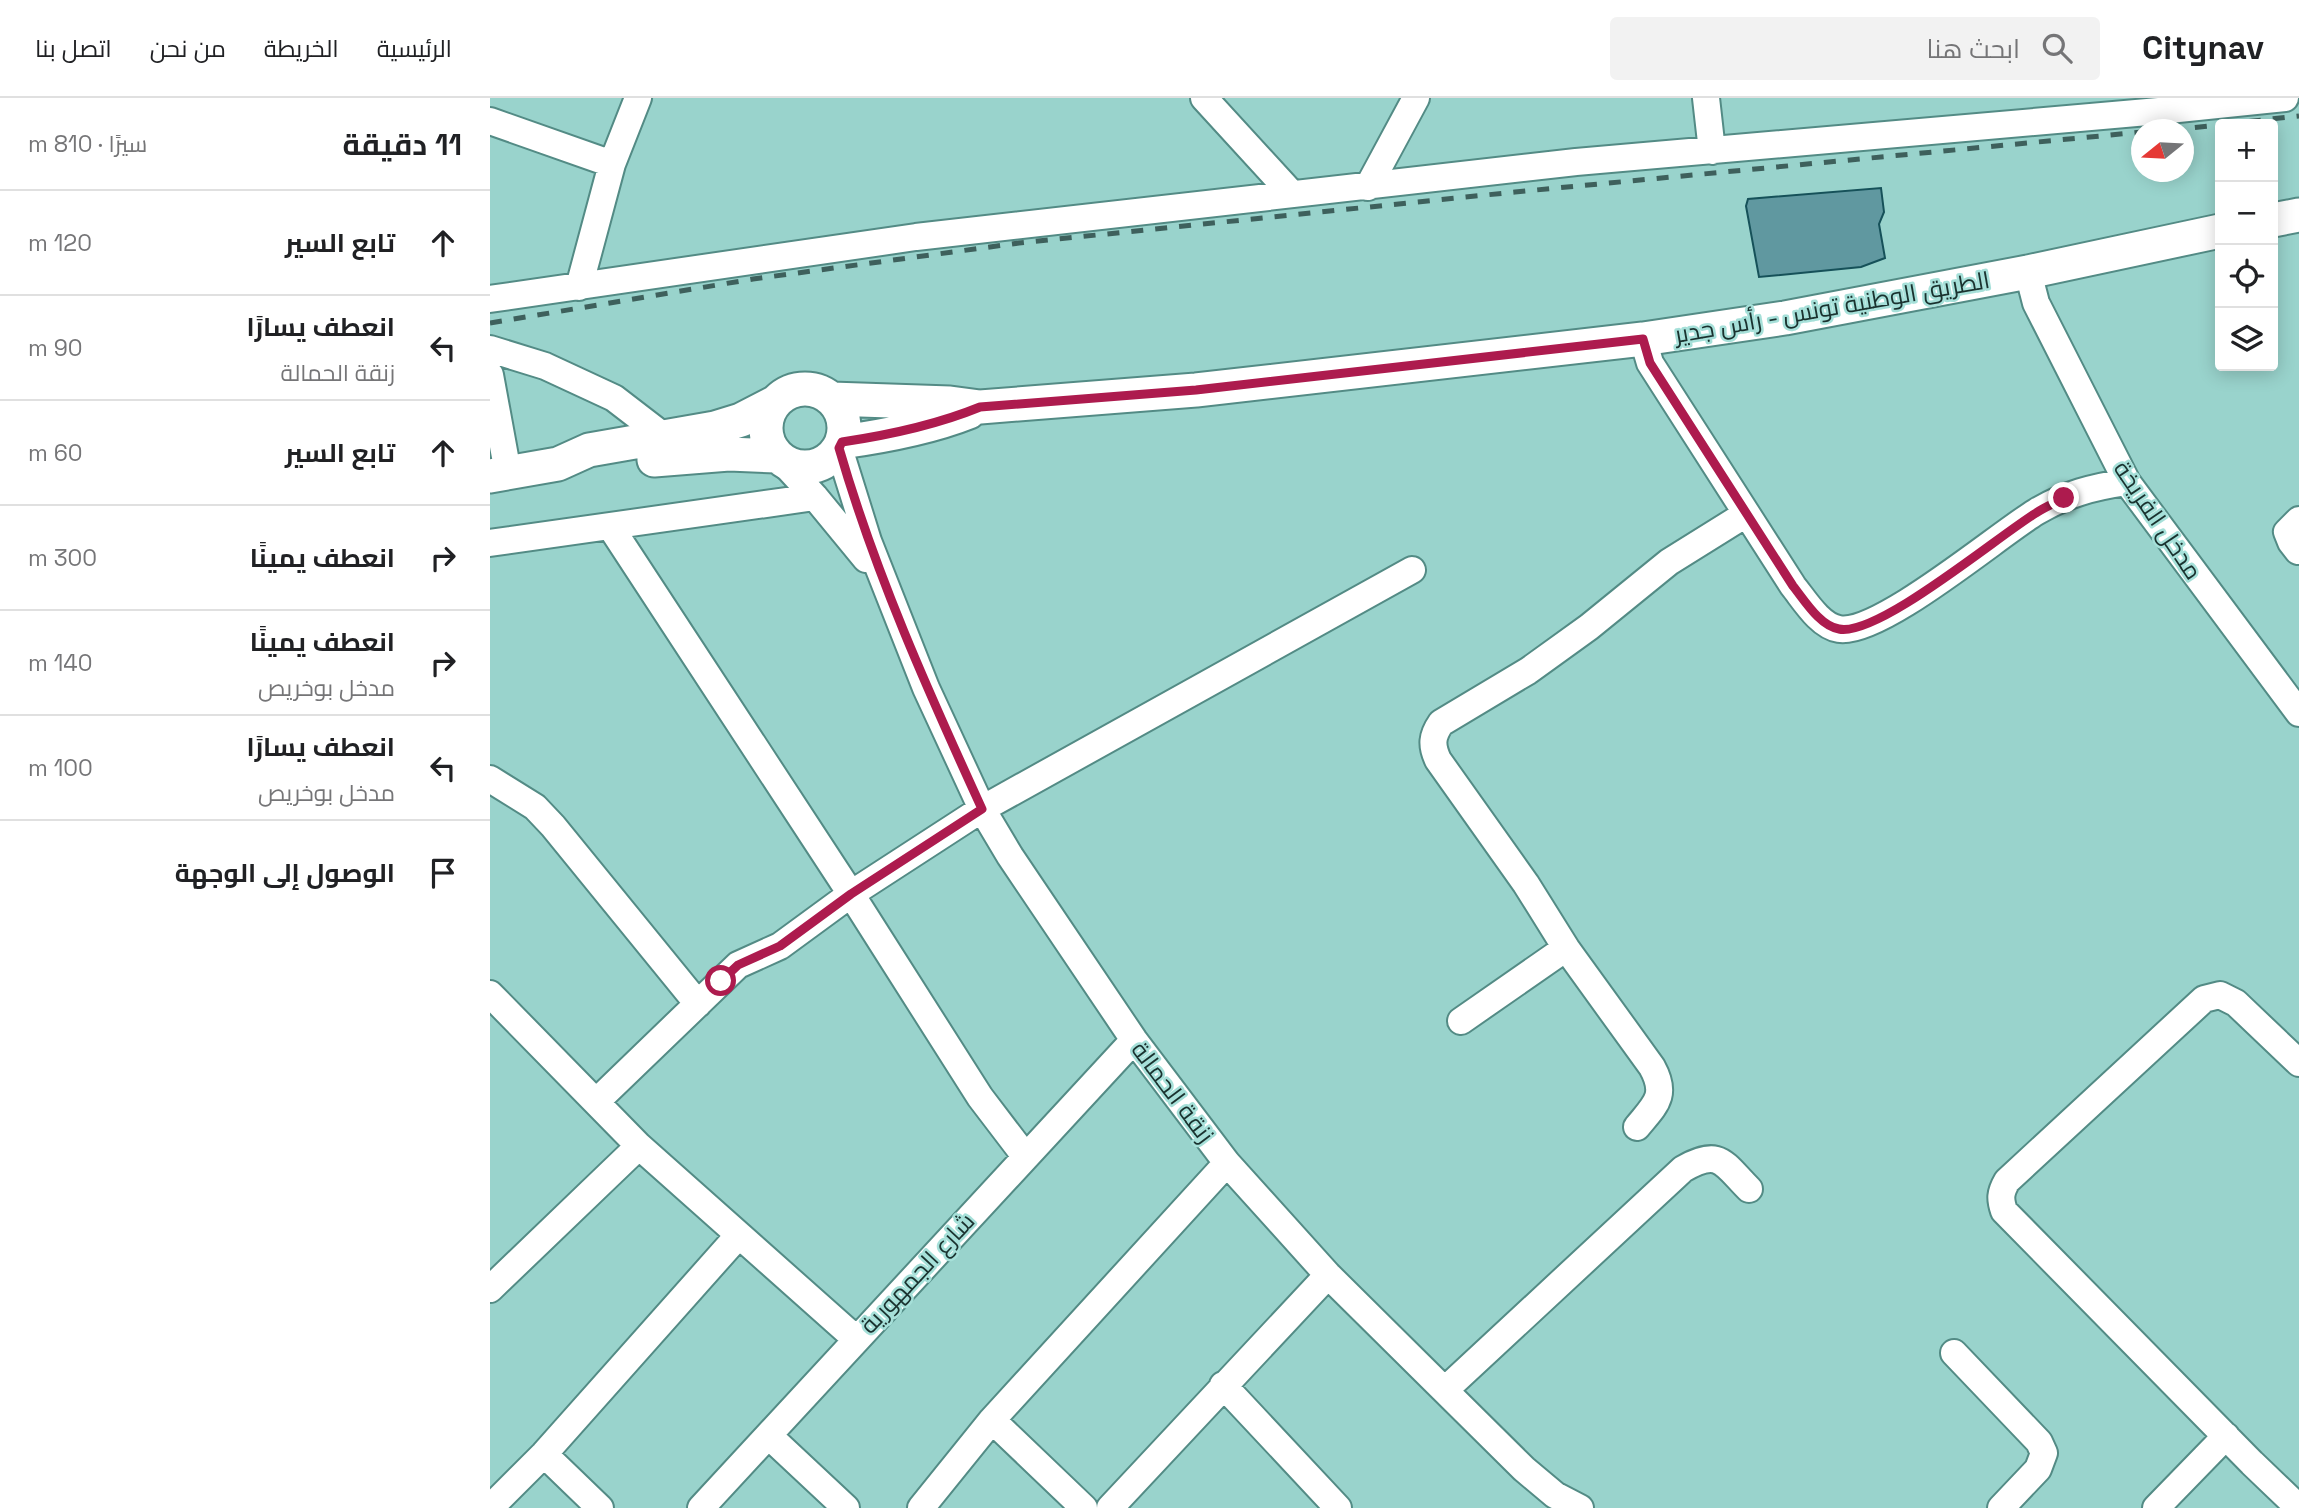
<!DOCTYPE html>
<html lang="ar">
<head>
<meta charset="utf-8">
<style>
  body { margin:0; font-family:"Space Grotesk",Cairo,sans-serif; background:#f2f2f2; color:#202124; direction:rtl }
  .controls { position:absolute; right:21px; top:21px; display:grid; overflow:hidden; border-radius:7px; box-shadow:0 4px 18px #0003 }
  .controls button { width:63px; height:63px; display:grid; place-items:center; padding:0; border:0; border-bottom:2px solid #e0e0e0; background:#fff; color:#202124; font:35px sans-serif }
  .compass { position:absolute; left:1641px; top:21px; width:63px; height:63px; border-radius:50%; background:#fff; box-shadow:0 4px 18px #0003; rotate:252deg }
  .stop { position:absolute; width:21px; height:21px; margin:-16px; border:5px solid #ad1b4e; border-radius:50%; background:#fff }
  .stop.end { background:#ad1b4e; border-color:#fff; box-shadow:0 2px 7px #0008 }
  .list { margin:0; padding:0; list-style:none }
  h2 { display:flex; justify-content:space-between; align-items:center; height:91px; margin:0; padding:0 28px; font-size:30px }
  h2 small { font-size:23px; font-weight:400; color:#757577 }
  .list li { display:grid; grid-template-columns:46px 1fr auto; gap:21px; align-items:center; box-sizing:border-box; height:105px; padding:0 28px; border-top:2px solid #e0e0e0 }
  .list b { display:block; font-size:26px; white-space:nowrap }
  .list p { margin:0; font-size:23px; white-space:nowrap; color:#757577 }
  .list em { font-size:23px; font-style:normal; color:#757577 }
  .icon { flex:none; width:38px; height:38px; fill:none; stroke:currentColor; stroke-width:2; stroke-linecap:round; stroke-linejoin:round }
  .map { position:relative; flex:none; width:1809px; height:1410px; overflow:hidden; direction:ltr }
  header { display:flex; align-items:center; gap:42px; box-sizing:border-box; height:98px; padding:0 35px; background:#fff; border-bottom:2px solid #e0e0e0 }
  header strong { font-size:33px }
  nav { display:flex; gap:38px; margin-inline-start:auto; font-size:24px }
  .search { width:490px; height:63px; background:#f2f2f2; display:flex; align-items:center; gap:18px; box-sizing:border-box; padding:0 24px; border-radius:7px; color:#757577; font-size:26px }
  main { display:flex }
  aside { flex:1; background:#fff }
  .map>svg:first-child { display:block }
</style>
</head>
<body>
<header>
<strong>Citynav</strong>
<div class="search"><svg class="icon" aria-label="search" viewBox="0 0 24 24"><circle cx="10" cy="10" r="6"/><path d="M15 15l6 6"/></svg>ابحث هنا</div>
<nav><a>الرئيسية</a><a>الخريطة</a><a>من نحن</a><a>اتصل بنا</a></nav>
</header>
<main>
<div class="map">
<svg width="1809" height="1410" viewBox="0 0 1809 1410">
  <rect width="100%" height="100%" fill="#99d3cc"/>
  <!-- building -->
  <path fill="#6098a0" stroke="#165159" stroke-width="2" d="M1391 90 1394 114 1389 126 1395 160 1371 169 1269 179 1256 108 1258 101Z"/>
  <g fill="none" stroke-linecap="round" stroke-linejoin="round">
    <defs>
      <path id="minor" d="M714 0 802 96
        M1216 0 1222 53
        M0 23 122 66
        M878 89 926 0
        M1538 174 1546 205 1637 384 1809 615
        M89 189 122 66 148 0
        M0 201 426 139 1086 64 1669 13 1795 0
        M1153 241 1160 265 1303 488C1315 503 1330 528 1349 531 1389 538 1508 437 1546 414 1576 396 1603 389 1637 384
        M0 251 55 268 124 300 176 340
        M0 277 18 375
        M349 350 378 443 436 590 492 711 520 758 644 942 737 1065 838 1177 1034 1371 1065 1397 1090 1410
        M291 362 325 399 376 461
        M120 428 361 796 490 999 535 1058
        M0 445 325 399
        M1808 453 1801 444 1797 434 1809 422
        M0 681 45 709 63 728 208 906
        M1076 850 1162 969C1178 998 1165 1007 1147 1029
        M0 896 149 1048 366 1241
        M971 923 1076 850 1036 786 948 662C941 647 942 638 951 625L1038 573 1099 529 1179 464 1256 416
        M1809 965 1746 905 1730 897 1714 901 1517 1083C1510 1095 1510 1101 1514 1113L1762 1365 1809 1410
        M107 1003 248 867 290 848 361 796 492 711 922 472
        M0 1191 149 1048
        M1464 1255 1549 1344 1554 1355 1548 1371 1511 1410
        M733 1287 848 1410
        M955 1292 1193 1071C1230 1050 1233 1065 1259 1091
        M502 1322 594 1410
        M279 1338 356 1410
        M54 1356 110 1410
        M0 1410 54 1356 248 1138
        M211 1410 644 942
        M431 1410 502 1322 737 1065
        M620 1410 838 1177
        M1666 1410 1736 1338"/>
      <path id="major" d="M1783 122 1809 117
        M276 330a39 39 0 1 1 78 0a39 39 0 1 1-78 0Z
        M341 301 460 305 490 309 706 292 1153 241 1295 220 1538 174 1730 133
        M352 344C395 338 439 330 479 314
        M164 362 239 356 286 358
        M0 378 68 366 99 352 225 330 251 322 284 305"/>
    </defs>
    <!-- minor casing -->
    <use href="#minor" stroke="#538b85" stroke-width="30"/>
    <!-- major casing -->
    <use href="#major" stroke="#538b85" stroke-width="37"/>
    <!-- minor -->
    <use href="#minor" stroke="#fff" stroke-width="26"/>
    <!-- major -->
    <use href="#major" stroke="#fff" stroke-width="33"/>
    <!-- rail -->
    <path stroke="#3e605c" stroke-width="5" stroke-dasharray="12 12" stroke-linecap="butt" d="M1735 26 1809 18
      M1681 32 1730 27
      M0 225 263 181 529 145 1025 94 1652 34"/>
  </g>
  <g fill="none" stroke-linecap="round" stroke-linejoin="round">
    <!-- route -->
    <path stroke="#ad1b4e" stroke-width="9" d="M231 883 248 867 290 848 361 796 492 711C438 593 385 475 349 350L352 344C399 337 446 327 490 309L706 292 1153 241 1160 265 1303 488C1315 503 1330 528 1349 531 1388 539 1508 438 1546 415 1555 409 1565 405 1574 400"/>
  </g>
  <g text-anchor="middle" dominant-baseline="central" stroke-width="5" stroke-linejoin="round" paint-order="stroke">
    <!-- street labels -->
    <g font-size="24" fill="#1a322f" stroke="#a6e0d9">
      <text transform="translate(1342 209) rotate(-10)">الطريق الوطنية تونس - رأس جدير</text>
      <text transform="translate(1668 422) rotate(56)">مدخل الفريخة</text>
      <text transform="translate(683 994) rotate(53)">زنقة الحمالة</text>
      <text transform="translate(427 1175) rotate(-47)">شارع الجمهورية</text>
    </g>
  </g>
</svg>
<div class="controls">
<button>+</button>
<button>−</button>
<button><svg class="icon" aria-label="locate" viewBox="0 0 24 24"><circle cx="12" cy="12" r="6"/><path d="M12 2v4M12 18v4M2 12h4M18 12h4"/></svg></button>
<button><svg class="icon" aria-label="layers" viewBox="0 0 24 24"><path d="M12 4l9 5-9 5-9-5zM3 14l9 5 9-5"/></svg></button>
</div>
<svg class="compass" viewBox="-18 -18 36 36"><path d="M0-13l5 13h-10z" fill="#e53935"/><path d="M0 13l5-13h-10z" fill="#757577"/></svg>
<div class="stop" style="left:231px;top:883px"></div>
<div class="stop end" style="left:1574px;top:400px"></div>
</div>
<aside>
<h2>11 دقيقة<small>سيرًا · 810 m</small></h2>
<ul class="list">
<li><svg class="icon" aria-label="ahead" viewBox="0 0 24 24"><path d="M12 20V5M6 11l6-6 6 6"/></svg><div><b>تابع السير</b></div><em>120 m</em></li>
<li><svg class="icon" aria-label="left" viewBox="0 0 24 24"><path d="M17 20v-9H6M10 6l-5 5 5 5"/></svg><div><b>انعطف يسارًا</b><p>زنقة الحمالة</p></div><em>90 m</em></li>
<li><svg class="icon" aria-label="ahead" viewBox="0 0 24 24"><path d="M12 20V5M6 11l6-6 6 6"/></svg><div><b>تابع السير</b></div><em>60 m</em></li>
<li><svg class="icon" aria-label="right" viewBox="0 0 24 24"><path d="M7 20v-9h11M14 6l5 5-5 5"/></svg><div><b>انعطف يمينًا</b></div><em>300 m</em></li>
<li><svg class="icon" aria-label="right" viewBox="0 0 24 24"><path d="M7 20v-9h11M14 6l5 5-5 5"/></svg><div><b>انعطف يمينًا</b><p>مدخل بوخريص</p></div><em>140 m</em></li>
<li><svg class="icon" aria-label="left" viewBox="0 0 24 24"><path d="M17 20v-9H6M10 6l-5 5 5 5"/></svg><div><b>انعطف يسارًا</b><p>مدخل بوخريص</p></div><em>100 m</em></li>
<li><svg class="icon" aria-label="arrive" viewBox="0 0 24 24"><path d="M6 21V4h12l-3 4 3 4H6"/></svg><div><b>الوصول إلى الوجهة</b></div></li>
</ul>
</aside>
</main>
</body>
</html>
